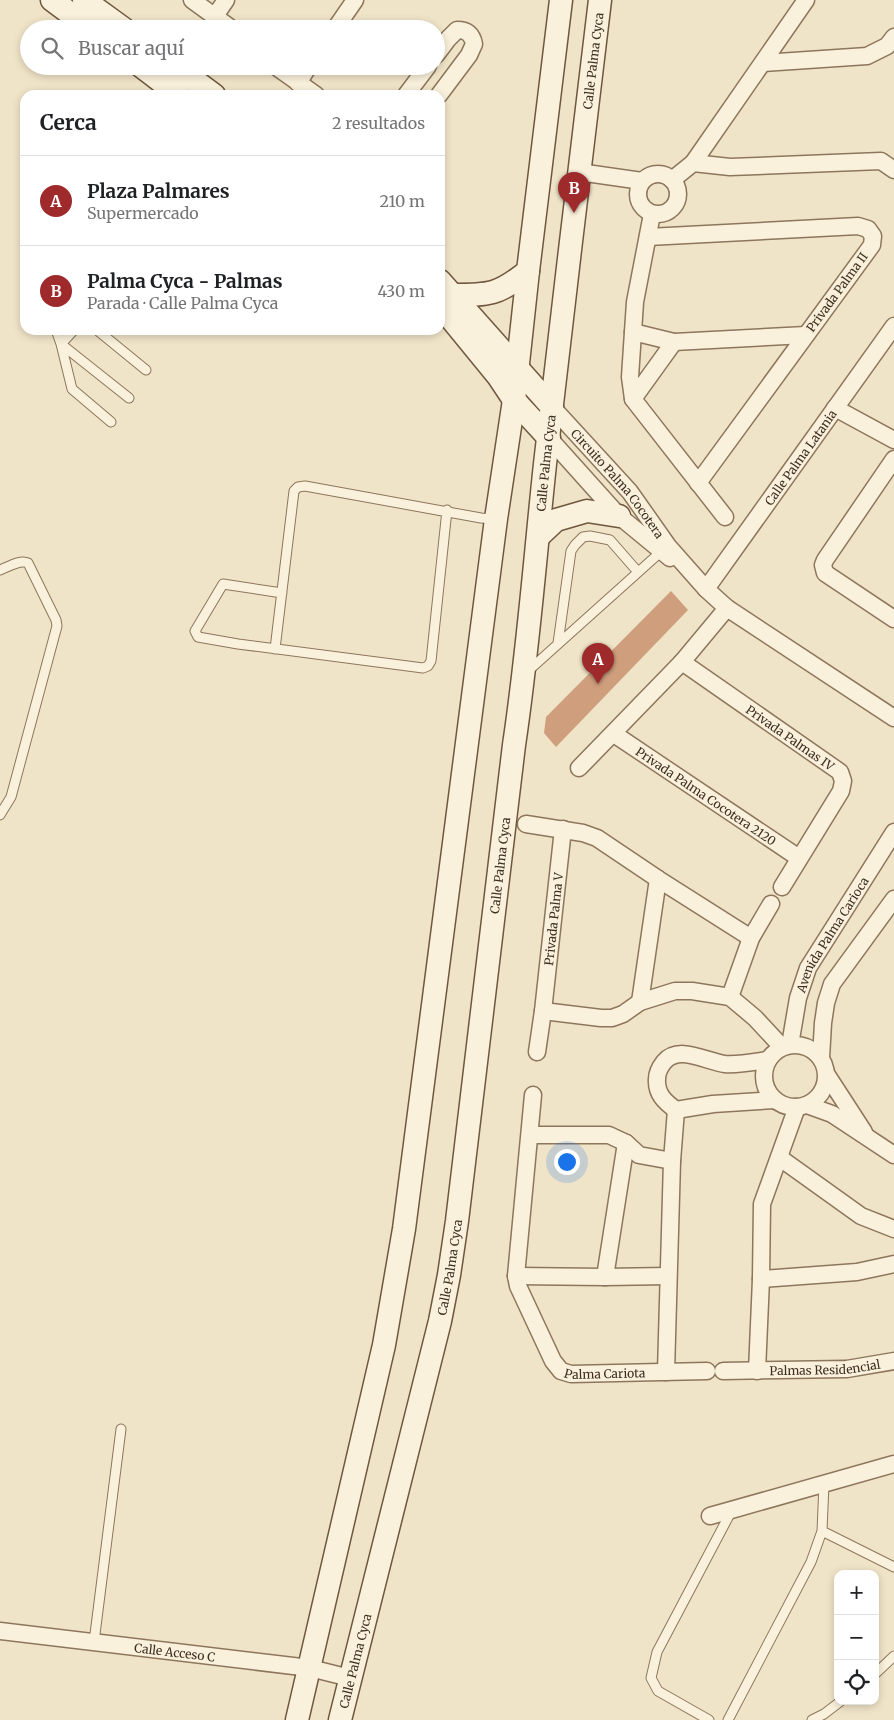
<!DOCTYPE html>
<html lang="es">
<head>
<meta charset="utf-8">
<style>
  body { margin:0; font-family:Merriweather,serif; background:#f6f6f6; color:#202124 }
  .controls { position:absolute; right:15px; bottom:15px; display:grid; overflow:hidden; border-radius:10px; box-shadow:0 2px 8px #0003 }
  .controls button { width:45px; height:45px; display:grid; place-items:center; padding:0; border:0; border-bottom:1px solid #e0e0e0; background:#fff; color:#202124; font:25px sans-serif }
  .you { position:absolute; left:566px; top:1161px; width:18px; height:18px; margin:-12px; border:4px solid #fff; border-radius:50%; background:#1a73e8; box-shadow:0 0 0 8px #1a73e833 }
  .badge { display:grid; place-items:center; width:32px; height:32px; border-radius:50%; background:#9e2a2b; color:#fff; font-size:16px; font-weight:700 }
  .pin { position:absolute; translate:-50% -41px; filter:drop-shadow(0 1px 2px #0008) }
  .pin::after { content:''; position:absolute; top:26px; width:18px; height:15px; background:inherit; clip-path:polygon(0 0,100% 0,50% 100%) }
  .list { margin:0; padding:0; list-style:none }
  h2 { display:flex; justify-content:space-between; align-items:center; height:65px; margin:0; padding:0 20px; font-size:21px }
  h2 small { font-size:16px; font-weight:400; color:#757577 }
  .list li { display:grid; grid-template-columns:32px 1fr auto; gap:15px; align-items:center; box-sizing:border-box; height:90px; padding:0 20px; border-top:1px solid #e0e0e0 }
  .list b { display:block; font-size:19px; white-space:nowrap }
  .list p { margin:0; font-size:16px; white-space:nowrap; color:#757577 }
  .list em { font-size:16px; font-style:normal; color:#757577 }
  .icon { flex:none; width:28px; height:28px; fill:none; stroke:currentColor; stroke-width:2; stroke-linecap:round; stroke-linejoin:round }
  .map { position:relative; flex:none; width:894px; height:1720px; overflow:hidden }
  .search { position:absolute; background:#fff; box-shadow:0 2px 8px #0003; left:20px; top:20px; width:425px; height:55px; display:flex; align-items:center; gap:12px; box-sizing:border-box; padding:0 18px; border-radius:28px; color:#757577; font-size:19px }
  .panel { position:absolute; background:#fff; box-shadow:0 2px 8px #0003; left:20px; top:90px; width:425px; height:245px; border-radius:15px }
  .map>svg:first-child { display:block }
</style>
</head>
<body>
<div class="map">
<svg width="894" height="1720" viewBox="0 0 894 1720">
  <rect width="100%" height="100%" fill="#f0e4c8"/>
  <!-- building -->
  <path fill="#cf9f7d" d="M671 591 688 610 556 747 544 733 546 717Z"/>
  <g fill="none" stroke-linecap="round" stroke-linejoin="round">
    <defs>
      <path id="lane" d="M56 330 61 344 74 330
        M97 330 146 370
        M111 422 72 389 61 344 129 398
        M0 570C8 567 20 559 28 563L56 620 57 626 11 797 0 815
        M282 593 223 584 195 631 198 637 238 644 423 668 428 666 431 661 447 510
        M558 643 571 551 575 545 583 537 590 536 610 540 638 572
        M275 649 294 491 298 487 305 486 481 518 496 519
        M528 671 664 549
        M822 1531 894 1567
        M94 1642 121 1429
        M875 1674 894 1656
        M709 1720 658 1691 651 1678 657 1652 732 1510
        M728 1720 811 1562 822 1531 824 1484
        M812 1720 824 1714 841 1701"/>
      <g id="street">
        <path d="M192 0 232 29"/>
        <path d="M215 16 226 0"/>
        <path d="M335 29 355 0"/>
        <path d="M436 55 448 39 457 30C467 30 472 34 474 44L469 55 439 95"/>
        <path d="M763 63 867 56 887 46 894 37"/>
        <path d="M275 66 316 95"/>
        <path d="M298 83 309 66"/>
        <path d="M406 95 428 66"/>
        <path d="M693 163 730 167 881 161 894 170"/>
        <path d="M579 172 642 181"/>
        <circle cx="658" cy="194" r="20"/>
        <path d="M672 180 693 163 806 0"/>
        <path d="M652 214 635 302 630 377 633 399 725 517"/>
        <path d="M648 237 858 226 868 229 873 236 872 245 698 483"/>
        <path d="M633 332 674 342 806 335"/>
        <path d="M633 399 674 342"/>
        <path id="s1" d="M552 407 630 492 668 546 706 589 727 608 894 718"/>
        <path d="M835 408 894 440"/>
        <path d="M549 438 619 516 670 558"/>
        <path d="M894 459 825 560 823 565 825 573 894 619"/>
        <path id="s2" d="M706 589 894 326"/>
        <path id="s3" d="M682 662 840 772 843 781 841 791 782 887"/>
        <path id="s4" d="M614 734 799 858"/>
        <path d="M579 768 682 662 727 608"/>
        <path d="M526 824 583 833 597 838 658 879 751 938"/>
        <path d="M730 997 751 938 771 904"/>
        <path d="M640 1002 658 879"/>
        <path d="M543 1011 601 1018H612L623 1014 640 1002 675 991H692L730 997 755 1018 782 1047"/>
        <circle cx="795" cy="1076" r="31"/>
        <path id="s5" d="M790 1045 798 998 808 968 894 832"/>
        <path id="s6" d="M537 1052 543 1011 563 829"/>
        <path d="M821 1058 823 1023 826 1003 832 984 894 899"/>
        <path d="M768 1060C754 1062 739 1065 725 1064 707 1062 679 1044 664 1062 660 1067 657 1073 657 1079 656 1094 665 1102 676 1110L713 1104 775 1100"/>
        <path d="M827 1075 864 1132"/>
        <path id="s7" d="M533 1095 516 1276 518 1286 553 1361 561 1371 571 1374 707 1371"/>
        <path d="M807 1105 832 1114 894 1155"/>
        <path d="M530 1135H609L626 1143 639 1155 672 1161"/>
        <path d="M780 1158 861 1216 894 1229"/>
        <path d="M516 1276 605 1277 668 1276"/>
        <path d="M605 1277 626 1143"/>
        <path d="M761 1279 857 1272 894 1264"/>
        <path id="s8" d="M723 1371 847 1369 894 1361"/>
        <path d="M757 1371 761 1279 762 1204 797 1107"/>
        <path d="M666 1372 672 1161 676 1110"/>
        <path d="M710 1516 894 1464"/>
        <path id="s9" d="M0 1631 310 1668 350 1678"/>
      </g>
      <g id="secondary">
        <path d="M52 0 91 29"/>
        <path d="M84 0 124 29"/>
        <path d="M141 66 179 95"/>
        <path d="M175 66 214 95"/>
        <path d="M440 281 552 407"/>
        <path d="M452 295C490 295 498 295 528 271"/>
        <path d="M440 305 498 376 514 400 549 438"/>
        <path d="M539 536 556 520 587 511 619 516"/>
        <path d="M297 1720 384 1345 404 1229 496 519 514 400 528 271 561 0"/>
        <path id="s10" d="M340 1720 440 1321 449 1275 457 1221 514 745C528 652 535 558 545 464 563 309 581 155 600 0"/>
      </g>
    </defs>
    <!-- lane casing -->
    <use href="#lane" stroke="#8d765c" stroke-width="11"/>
    <!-- street casing -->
    <use href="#street" stroke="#8d765c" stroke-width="19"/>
    <!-- secondary casing -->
    <use href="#secondary" stroke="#6f573f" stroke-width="25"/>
    <!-- lane -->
    <use href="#lane" stroke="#faf1dc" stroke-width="9"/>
    <!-- street -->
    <use href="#street" stroke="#faf1dc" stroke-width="16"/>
    <!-- secondary -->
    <use href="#secondary" stroke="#faf1dc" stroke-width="22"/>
  </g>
  <g text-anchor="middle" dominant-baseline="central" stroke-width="4" stroke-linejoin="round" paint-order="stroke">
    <!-- street labels -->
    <g font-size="12" fill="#3d2e20" stroke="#f7eed8">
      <text stroke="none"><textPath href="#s10" startOffset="1681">Calle Palma Cyca</textPath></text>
      <text transform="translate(837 292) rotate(-54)">Privada Palma II</text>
      <text stroke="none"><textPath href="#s2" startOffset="162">Calle Palma Latania</textPath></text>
      <text stroke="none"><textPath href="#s10" startOffset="1276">Calle Palma Cyca</textPath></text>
      <text stroke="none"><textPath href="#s1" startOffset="101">Circuito Palma Cocotera</textPath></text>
      <text stroke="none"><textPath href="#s3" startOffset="132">Privada Palmas IV</textPath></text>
      <text stroke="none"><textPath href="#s4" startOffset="111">Privada Palma Cocotera 2120</textPath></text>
      <text stroke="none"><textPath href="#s10" startOffset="871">Calle Palma Cyca</textPath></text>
      <text stroke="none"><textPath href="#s6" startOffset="134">Privada Palma V</textPath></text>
      <text stroke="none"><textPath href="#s5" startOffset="120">Avenida Palma Carioca</textPath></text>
      <text stroke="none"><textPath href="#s10" startOffset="466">Calle Palma Cyca</textPath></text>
      <text stroke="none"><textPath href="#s8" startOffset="102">Palmas Residencial</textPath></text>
      <text stroke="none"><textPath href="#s7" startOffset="332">Palma Cariota</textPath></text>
      <text stroke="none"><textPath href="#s9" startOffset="176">Calle Acceso C</textPath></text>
      <text stroke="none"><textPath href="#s10" startOffset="61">Calle Palma Cyca</textPath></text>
    </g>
  </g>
</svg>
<div class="controls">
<button>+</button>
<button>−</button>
<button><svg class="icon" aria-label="locate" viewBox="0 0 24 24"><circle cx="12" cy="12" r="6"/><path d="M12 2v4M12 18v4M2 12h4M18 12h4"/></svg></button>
</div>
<div class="you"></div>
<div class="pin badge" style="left:598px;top:684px">A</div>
<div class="pin badge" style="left:574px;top:213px">B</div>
<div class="search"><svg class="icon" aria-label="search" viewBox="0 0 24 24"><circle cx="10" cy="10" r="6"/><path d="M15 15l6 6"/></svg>Buscar aquí</div>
<section class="panel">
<h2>Cerca<small>2 resultados</small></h2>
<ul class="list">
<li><span class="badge">A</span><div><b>Plaza Palmares</b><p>Supermercado</p></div><em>210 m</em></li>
<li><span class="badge">B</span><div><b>Palma Cyca - Palmas</b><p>Parada · Calle Palma Cyca</p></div><em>430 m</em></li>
</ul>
</section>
</div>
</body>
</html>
